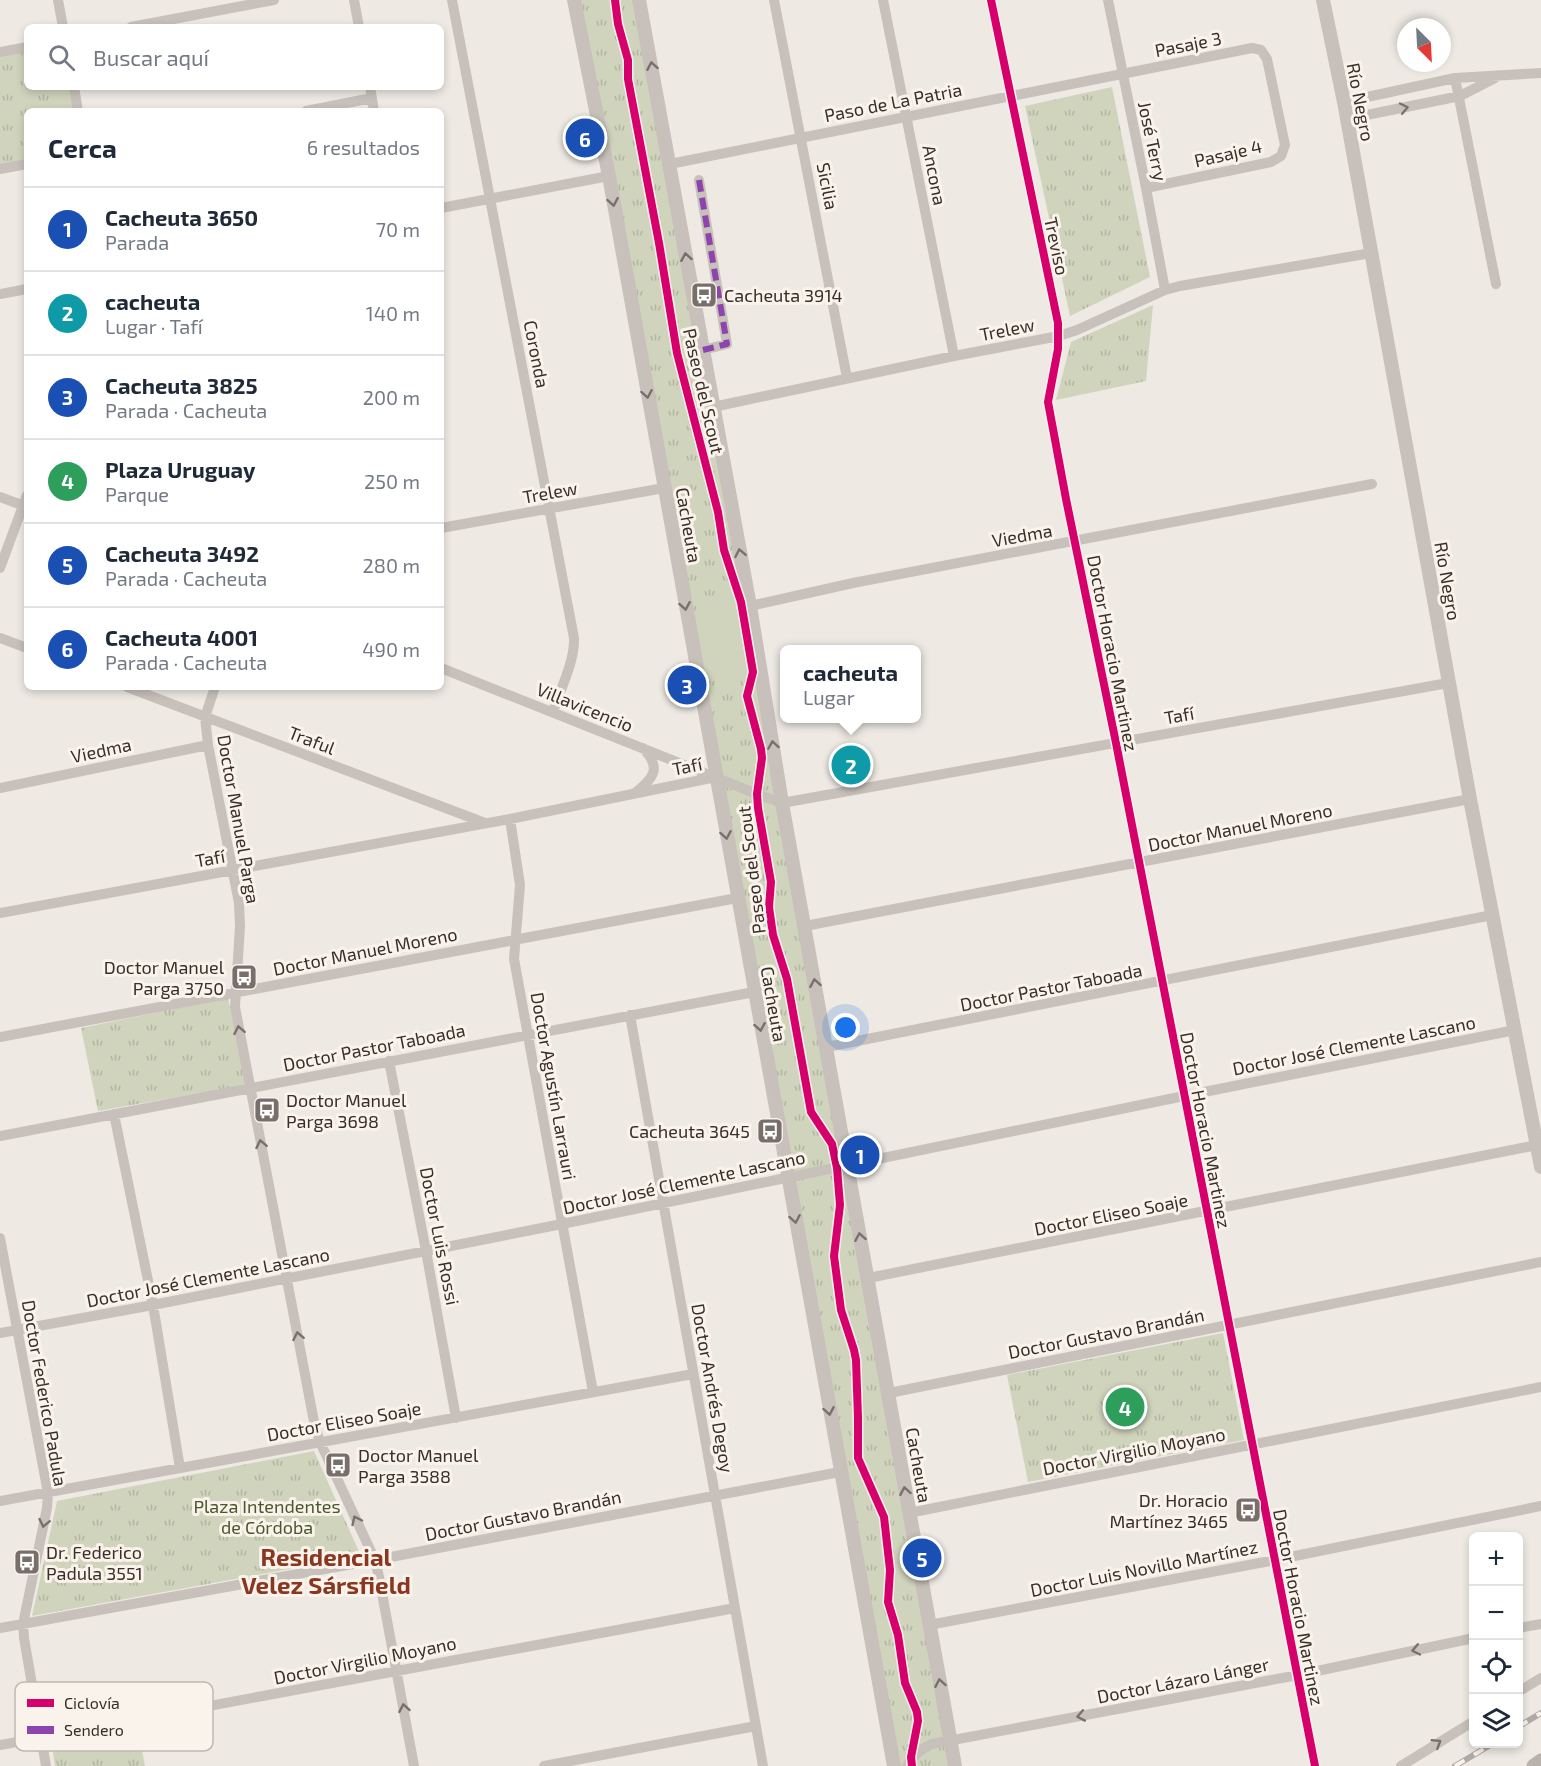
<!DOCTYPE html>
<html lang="es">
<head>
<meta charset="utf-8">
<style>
  body { margin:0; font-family:"Exo 2",sans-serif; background:#f6f6f7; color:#1f2937 }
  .controls { position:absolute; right:18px; bottom:18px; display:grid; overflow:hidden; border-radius:9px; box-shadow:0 3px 9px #0003 }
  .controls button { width:54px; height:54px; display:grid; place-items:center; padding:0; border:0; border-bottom:2px solid #e0e1e3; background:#fff; color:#1f2937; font:30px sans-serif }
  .compass { position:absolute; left:1397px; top:18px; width:54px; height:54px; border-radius:50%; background:#fff; box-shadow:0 3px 9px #0003; rotate:156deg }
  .you { position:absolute; left:846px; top:1028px; width:21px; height:21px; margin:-15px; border:4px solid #fff; border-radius:50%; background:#1a73e8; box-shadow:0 0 0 9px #1a73e833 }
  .badge { display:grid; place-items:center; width:39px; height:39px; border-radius:50%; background:#786f6a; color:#fff; font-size:20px; font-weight:700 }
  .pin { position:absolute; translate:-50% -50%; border:3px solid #fff; box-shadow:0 2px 6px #0006 }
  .popup { position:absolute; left:780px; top:645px; width:141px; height:78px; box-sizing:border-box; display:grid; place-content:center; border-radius:9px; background:#fff; filter:drop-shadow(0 2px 4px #0005); font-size:20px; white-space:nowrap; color:#747a83 }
  .popup b { font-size:22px; color:#1f2937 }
  .popup::after { content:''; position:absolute; left:50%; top:100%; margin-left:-12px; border:12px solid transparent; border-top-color:#fff }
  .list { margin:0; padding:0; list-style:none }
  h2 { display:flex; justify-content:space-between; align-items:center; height:78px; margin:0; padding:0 24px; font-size:26px }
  h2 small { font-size:20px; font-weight:400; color:#747a83 }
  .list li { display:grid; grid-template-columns:39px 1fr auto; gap:18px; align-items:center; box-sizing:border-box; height:84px; padding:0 24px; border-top:2px solid #e0e1e3 }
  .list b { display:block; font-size:22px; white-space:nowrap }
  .list p { margin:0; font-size:20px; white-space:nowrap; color:#747a83 }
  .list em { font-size:20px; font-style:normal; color:#747a83 }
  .icon { flex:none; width:33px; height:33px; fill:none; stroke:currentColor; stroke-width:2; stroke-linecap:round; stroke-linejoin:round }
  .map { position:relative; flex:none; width:1541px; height:1766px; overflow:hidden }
  .search { position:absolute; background:#fff; box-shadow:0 3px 9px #0003; left:24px; top:24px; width:420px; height:66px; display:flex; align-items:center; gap:15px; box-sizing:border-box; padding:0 21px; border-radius:9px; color:#747a83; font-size:22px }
  .panel { position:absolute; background:#fff; box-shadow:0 3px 9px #0003; left:24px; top:108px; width:420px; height:582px; border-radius:9px }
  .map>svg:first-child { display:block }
</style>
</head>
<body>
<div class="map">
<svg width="1541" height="1766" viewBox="0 0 1541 1766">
  <defs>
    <pattern id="park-tufts" width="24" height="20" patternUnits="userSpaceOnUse" patternTransform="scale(1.5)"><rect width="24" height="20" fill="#d0d4bc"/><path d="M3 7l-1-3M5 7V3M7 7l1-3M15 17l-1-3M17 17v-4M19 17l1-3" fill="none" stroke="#b3b6a2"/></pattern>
  </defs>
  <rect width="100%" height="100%" fill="#eee9e3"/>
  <!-- park -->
  <path fill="url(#park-tufts)" d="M574 0H639L955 1766H894Z
    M27 50V87H70L74 111H27V160L0 165V55Z
    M1112 87 1150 277 1070 316 1025 106Z
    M1153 305 1146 381 1056 400 1071 342Z
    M228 998 246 1085 98 1111 81 1028Z
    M1223 1333 1244 1440 1028 1482 1007 1375Z
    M314 1451 361 1556 32 1616 57 1501Z
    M138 1730 145 1766H55L53 1752 57 1747Z"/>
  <!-- garden -->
  <path fill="#d0d4bc" d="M734 599 747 675 709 681 696 605Z"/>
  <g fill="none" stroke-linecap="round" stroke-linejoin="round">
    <!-- minor -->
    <path stroke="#c8c1bb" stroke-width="10" d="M58 0 63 27
      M354 0 359 27
      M452 0 574 638C575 661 560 690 553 712
      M774 0 847 378
      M883 0 954 356
      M991 0 1058 323V349L1048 402 1066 499 1116 743 1315 1766
      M1108 0 1146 188 1165 290
      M131 27 274 0
      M0 52 27 47
      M1455 78 1496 284
      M74 87 78 111
      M370 87 374 111
      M1344 102 1455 78 1541 73
      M306 111 372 98
      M1347 119 1460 96 1495 78
      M670 164 1252 48 1261 50 1267 59 1285 145 1281 156 1271 162 1146 188
      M0 169 27 164
      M699 180 727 344 703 350
      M441 208 609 176
      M0 294 27 289
      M713 407 954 356 1059 336 1077 330 1165 290 1180 286 1371 253
      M0 497 27 507
      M441 528 664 488
      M0 568 27 495
      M750 606 853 583 1372 484
      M0 638 27 648
      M441 668 757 794 782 803 1448 683
      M127 687 485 823
      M215 687 205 717 208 745 239 903 240 926 235 1007 315 1427 320 1442 375 1560 379 1577 414 1766
      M0 788 208 745
      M635 793C654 778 662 768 643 748
      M510 819 520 885 514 959 593 1392
      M0 913 510 819 716 777
      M805 926 1470 799
      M630 1015 763 1766
      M0 1037 737 898
      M827 1047 1492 915
      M389 1061 426 1251 456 1418
      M114 1114 153 1305 180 1468
      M0 1136 754 992
      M0 1238 48 1493 47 1508 23 1624 24 1638 46 1766
      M868 1278 1537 1145
      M0 1333 153 1305 562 1224 1184 1096 1515 1030
      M889 1393 1541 1262
      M0 1501 693 1374
      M909 1513 1541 1387
      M929 1625 1275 1560 1541 1506
      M0 1628 375 1560 840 1472
      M1518 1628 1541 1624
      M1518 1692 1541 1678
      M0 1745 735 1608
      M544 1766 756 1726
      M907 1766C912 1755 921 1749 932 1744L1298 1675 1474 1638
      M1401 1766 1474 1721"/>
    <!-- tertiary -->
    <path stroke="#c8c1bb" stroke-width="14" d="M574 0 609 176 894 1766
      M639 0 750 606 782 803 955 1766
      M1323 0 1344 102 1470 799 1541 1167"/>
    <!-- secondary -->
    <path stroke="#b8b1ac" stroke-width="15" d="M1534 1766 1541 1761"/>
    <defs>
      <path id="rail" d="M1518 1727 1541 1713
        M1455 1766 1492 1744"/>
    </defs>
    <!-- rail casing -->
    <use href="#rail" stroke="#afaaa6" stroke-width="6"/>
    <!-- rail -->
    <use href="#rail" stroke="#faf3eb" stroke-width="4" stroke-dasharray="11" stroke-linecap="butt"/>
    <!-- quiet -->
    <path stroke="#8e44ad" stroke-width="6" stroke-dasharray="12 6" stroke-linecap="butt" d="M699 180 727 344 703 350"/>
    <defs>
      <path id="cycleway" d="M615 0 618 24 628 60V79L659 243 677 353 718 512 724 550 741 602 753 672 747 696 761 749 762 758 757 794 758 808 771 882 769 907 773 935 787 979 811 1112 832 1144 837 1168 840 1205 834 1256 841 1310 854 1350 856 1360 858 1418V1458L884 1517 890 1570 888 1602 898 1635 905 1683 917 1712 918 1721 911 1757 912 1766
        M991 0 1058 323V349L1048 402 1066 499 1116 743 1315 1766"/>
    </defs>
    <!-- cycleway casing -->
    <use href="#cycleway" stroke="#faf3eb" stroke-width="11"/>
    <!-- cycleway -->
    <use href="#cycleway" stroke="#d6006c" stroke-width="8"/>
  </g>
  <!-- one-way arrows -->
  <defs><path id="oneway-chevron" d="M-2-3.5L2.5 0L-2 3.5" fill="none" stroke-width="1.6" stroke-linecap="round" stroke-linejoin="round" transform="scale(1.5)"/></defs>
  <g stroke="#79706b">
    <use href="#oneway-chevron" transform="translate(652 66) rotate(-100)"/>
    <use href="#oneway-chevron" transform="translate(1404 108) rotate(-12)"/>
    <use href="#oneway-chevron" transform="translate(613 202) rotate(80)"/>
    <use href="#oneway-chevron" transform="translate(686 257) rotate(-100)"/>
    <use href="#oneway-chevron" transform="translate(647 394) rotate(80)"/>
    <use href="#oneway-chevron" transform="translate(740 553) rotate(-101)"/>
    <use href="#oneway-chevron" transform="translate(685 606) rotate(80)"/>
    <use href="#oneway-chevron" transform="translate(773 745) rotate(-99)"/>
    <use href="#oneway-chevron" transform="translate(726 835) rotate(80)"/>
    <use href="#oneway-chevron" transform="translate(815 983) rotate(-100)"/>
    <use href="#oneway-chevron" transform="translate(760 1027) rotate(80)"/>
    <use href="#oneway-chevron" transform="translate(239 1030) rotate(-101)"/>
    <use href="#oneway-chevron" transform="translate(261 1144) rotate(-101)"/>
    <use href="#oneway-chevron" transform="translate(795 1219) rotate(80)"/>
    <use href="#oneway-chevron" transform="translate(860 1237) rotate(-100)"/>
    <use href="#oneway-chevron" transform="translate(298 1336) rotate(-101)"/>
    <use href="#oneway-chevron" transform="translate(829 1411) rotate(80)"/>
    <use href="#oneway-chevron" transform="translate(905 1491) rotate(-100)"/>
    <use href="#oneway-chevron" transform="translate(356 1520) rotate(-115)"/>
    <use href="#oneway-chevron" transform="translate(44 1523) rotate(102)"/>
    <use href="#oneway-chevron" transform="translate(1416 1650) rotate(168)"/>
    <use href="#oneway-chevron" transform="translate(940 1683) rotate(-100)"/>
    <use href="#oneway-chevron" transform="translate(404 1708) rotate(-100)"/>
    <use href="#oneway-chevron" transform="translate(1081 1716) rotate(169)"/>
    <use href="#oneway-chevron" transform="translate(1437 1743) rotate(-32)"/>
  </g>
  <!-- icons -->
  <defs>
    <symbol id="bus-square" viewBox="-11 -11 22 22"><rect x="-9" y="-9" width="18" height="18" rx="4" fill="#786f6a" stroke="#faf3eb"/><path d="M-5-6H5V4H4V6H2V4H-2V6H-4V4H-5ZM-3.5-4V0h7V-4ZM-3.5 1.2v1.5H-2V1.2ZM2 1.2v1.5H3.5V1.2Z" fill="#fff"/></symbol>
  </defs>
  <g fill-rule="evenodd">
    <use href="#bus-square" x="689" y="280" width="30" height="30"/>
    <use href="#bus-square" x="229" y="962" width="30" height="30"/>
    <use href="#bus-square" x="252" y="1095" width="30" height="30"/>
    <use href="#bus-square" x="755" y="1116" width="30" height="30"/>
    <use href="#bus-square" x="323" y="1450" width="30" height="30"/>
    <use href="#bus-square" x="1233" y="1495" width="30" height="30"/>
    <use href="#bus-square" x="12" y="1547" width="30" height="30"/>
  </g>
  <g text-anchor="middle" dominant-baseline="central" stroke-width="6" stroke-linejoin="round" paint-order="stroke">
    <!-- street labels -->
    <g font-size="18" fill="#392e29" stroke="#faf3eb">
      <text transform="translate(1188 44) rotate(-11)">Pasaje 3</text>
      <text transform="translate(893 102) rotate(-11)">Paso de La Patria</text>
      <text transform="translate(1361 102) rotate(79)">Río Negro</text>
      <text transform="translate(1153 141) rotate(78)">José Terry</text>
      <text transform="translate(1228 153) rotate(-13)">Pasaje 4</text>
      <text transform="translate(935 175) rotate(79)">Ancona</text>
      <text transform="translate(828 186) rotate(79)">Sicilia</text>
      <text transform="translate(1057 246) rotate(78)">Treviso</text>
      <text transform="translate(1007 329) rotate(-11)">Trelew</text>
      <text transform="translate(537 354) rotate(79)">Coronda</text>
      <text transform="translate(704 391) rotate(77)">Paseo del Scout</text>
      <text transform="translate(550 492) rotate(-10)">Trelew</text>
      <text transform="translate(689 525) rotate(80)">Cacheuta</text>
      <text transform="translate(1022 535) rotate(-10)">Viedma</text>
      <text transform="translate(1448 581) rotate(80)">Río Negro</text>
      <text transform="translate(1113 653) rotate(79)">Doctor Horacio Martinez</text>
      <text transform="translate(585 707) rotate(22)">Villavicencio</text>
      <text transform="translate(1179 715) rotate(-10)">Tafí</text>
      <text transform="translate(312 740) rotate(21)">Traful</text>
      <text transform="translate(101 750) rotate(-12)">Viedma</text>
      <text transform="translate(687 766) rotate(-11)">Tafí</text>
      <text transform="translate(239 819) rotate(80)">Doctor Manuel Parga</text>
      <text transform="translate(1240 827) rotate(-11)">Doctor Manuel Moreno</text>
      <text transform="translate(210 858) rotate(-10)">Tafí</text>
      <text transform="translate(751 870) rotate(-97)">Paseo del Scout</text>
      <text transform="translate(365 951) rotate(-11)">Doctor Manuel Moreno</text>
      <text transform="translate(1051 987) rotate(-11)">Doctor Pastor Taboada</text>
      <text transform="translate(774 1004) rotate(80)">Cacheuta</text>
      <text transform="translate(1354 1045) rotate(-11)">Doctor José Clemente Lascano</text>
      <text transform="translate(374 1047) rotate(-11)">Doctor Pastor Taboada</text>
      <text transform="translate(554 1086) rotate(80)">Doctor Agustín Larrauri</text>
      <text transform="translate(1206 1130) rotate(79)">Doctor Horacio Martinez</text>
      <text transform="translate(684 1182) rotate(-12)">Doctor José Clemente Lascano</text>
      <text transform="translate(1111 1214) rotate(-11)">Doctor Eliseo Soaje</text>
      <text transform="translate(440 1236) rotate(79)">Doctor Luis Rossi</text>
      <text transform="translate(208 1277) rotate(-11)">Doctor José Clemente Lascano</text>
      <text transform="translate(1106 1333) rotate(-11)">Doctor Gustavo Brandán</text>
      <text transform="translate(713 1388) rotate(80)">Doctor Andrés Degoy</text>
      <text transform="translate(45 1393) rotate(80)">Doctor Federico Padula</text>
      <text transform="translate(344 1421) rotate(-10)">Doctor Eliseo Soaje</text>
      <text transform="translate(1134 1451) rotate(-11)">Doctor Virgilio Moyano</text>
      <text transform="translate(919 1465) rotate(80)">Cacheuta</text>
      <text transform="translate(523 1515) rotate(-11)">Doctor Gustavo Brandán</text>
      <text transform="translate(1144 1568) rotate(-11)">Doctor Luis Novillo Martínez</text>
      <text transform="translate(1299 1607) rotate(79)">Doctor Horacio Martinez</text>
      <text transform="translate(365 1660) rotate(-11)">Doctor Virgilio Moyano</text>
      <text transform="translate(1183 1680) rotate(-11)">Doctor Lázaro Lánger</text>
    </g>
    <!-- poi labels -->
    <g font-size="18" fill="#392e29" stroke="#faf3eb" text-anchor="start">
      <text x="724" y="295">Cacheuta 3914</text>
      <text x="224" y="967" text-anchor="end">Doctor Manuel<tspan x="224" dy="21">Parga 3750</tspan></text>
      <text x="286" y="1100">Doctor Manuel<tspan x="286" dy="21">Parga 3698</tspan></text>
      <text x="750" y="1131" text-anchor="end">Cacheuta 3645</text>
      <text x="358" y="1455">Doctor Manuel<tspan x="358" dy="21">Parga 3588</tspan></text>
      <text x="1228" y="1500" text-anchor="end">Dr. Horacio<tspan x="1228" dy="21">Martínez 3465</tspan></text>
      <text x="46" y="1552">Dr. Federico<tspan x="46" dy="21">Padula 3551</tspan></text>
    </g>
    <!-- park labels -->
    <g font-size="18" fill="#49582c" stroke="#faf3eb">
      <text x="267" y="1506">Plaza Intendentes<tspan x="267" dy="21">de Córdoba</tspan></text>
    </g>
    <!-- district labels -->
    <g font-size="24" font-weight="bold" fill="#893721" stroke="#faf3eb">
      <text x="326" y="1556">Residencial<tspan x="326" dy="28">Velez Sársfield</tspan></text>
    </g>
  </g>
  <!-- legend -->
  <rect x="15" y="1682" width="198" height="69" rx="9" fill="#faf3eb" stroke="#c0b8b1" stroke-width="1.5"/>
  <rect x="27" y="1699" width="27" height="8" fill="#d6006c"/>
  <rect x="27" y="1726" width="27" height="8" fill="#8e44ad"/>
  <g font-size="16" fill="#392e29">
    <text x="64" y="1709">Ciclovía</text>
    <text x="64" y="1736">Sendero</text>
  </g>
</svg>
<div class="controls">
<button>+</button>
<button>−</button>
<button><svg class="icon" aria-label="locate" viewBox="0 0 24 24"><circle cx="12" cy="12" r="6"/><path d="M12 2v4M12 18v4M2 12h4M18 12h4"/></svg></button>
<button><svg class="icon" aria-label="layers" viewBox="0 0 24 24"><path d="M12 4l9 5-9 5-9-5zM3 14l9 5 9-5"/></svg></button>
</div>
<svg class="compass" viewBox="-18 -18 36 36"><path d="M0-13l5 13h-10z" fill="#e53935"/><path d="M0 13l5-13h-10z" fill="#747a83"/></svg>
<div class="you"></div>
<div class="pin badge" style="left:860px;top:1155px;background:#1a4fb4">1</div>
<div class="pin badge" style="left:851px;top:765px;background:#0f9aa8">2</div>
<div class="popup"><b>cacheuta</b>Lugar</div>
<div class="pin badge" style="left:687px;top:685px;background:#1a4fb4">3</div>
<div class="pin badge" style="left:1125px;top:1407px;background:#2e9e5b">4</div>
<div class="pin badge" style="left:922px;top:1558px;background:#1a4fb4">5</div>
<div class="pin badge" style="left:585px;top:138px;background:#1a4fb4">6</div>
<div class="search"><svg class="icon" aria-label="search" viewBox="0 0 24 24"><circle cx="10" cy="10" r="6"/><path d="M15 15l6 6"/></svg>Buscar aquí</div>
<section class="panel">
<h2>Cerca<small>6 resultados</small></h2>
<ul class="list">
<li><span class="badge" style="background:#1a4fb4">1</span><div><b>Cacheuta 3650</b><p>Parada</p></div><em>70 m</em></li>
<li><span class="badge" style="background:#0f9aa8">2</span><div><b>cacheuta</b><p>Lugar · Tafí</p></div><em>140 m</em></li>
<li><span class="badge" style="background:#1a4fb4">3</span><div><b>Cacheuta 3825</b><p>Parada · Cacheuta</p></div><em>200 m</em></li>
<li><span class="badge" style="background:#2e9e5b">4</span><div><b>Plaza Uruguay</b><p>Parque</p></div><em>250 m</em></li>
<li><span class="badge" style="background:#1a4fb4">5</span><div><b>Cacheuta 3492</b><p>Parada · Cacheuta</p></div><em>280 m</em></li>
<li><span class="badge" style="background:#1a4fb4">6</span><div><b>Cacheuta 4001</b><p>Parada · Cacheuta</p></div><em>490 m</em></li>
</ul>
</section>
</div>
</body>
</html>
